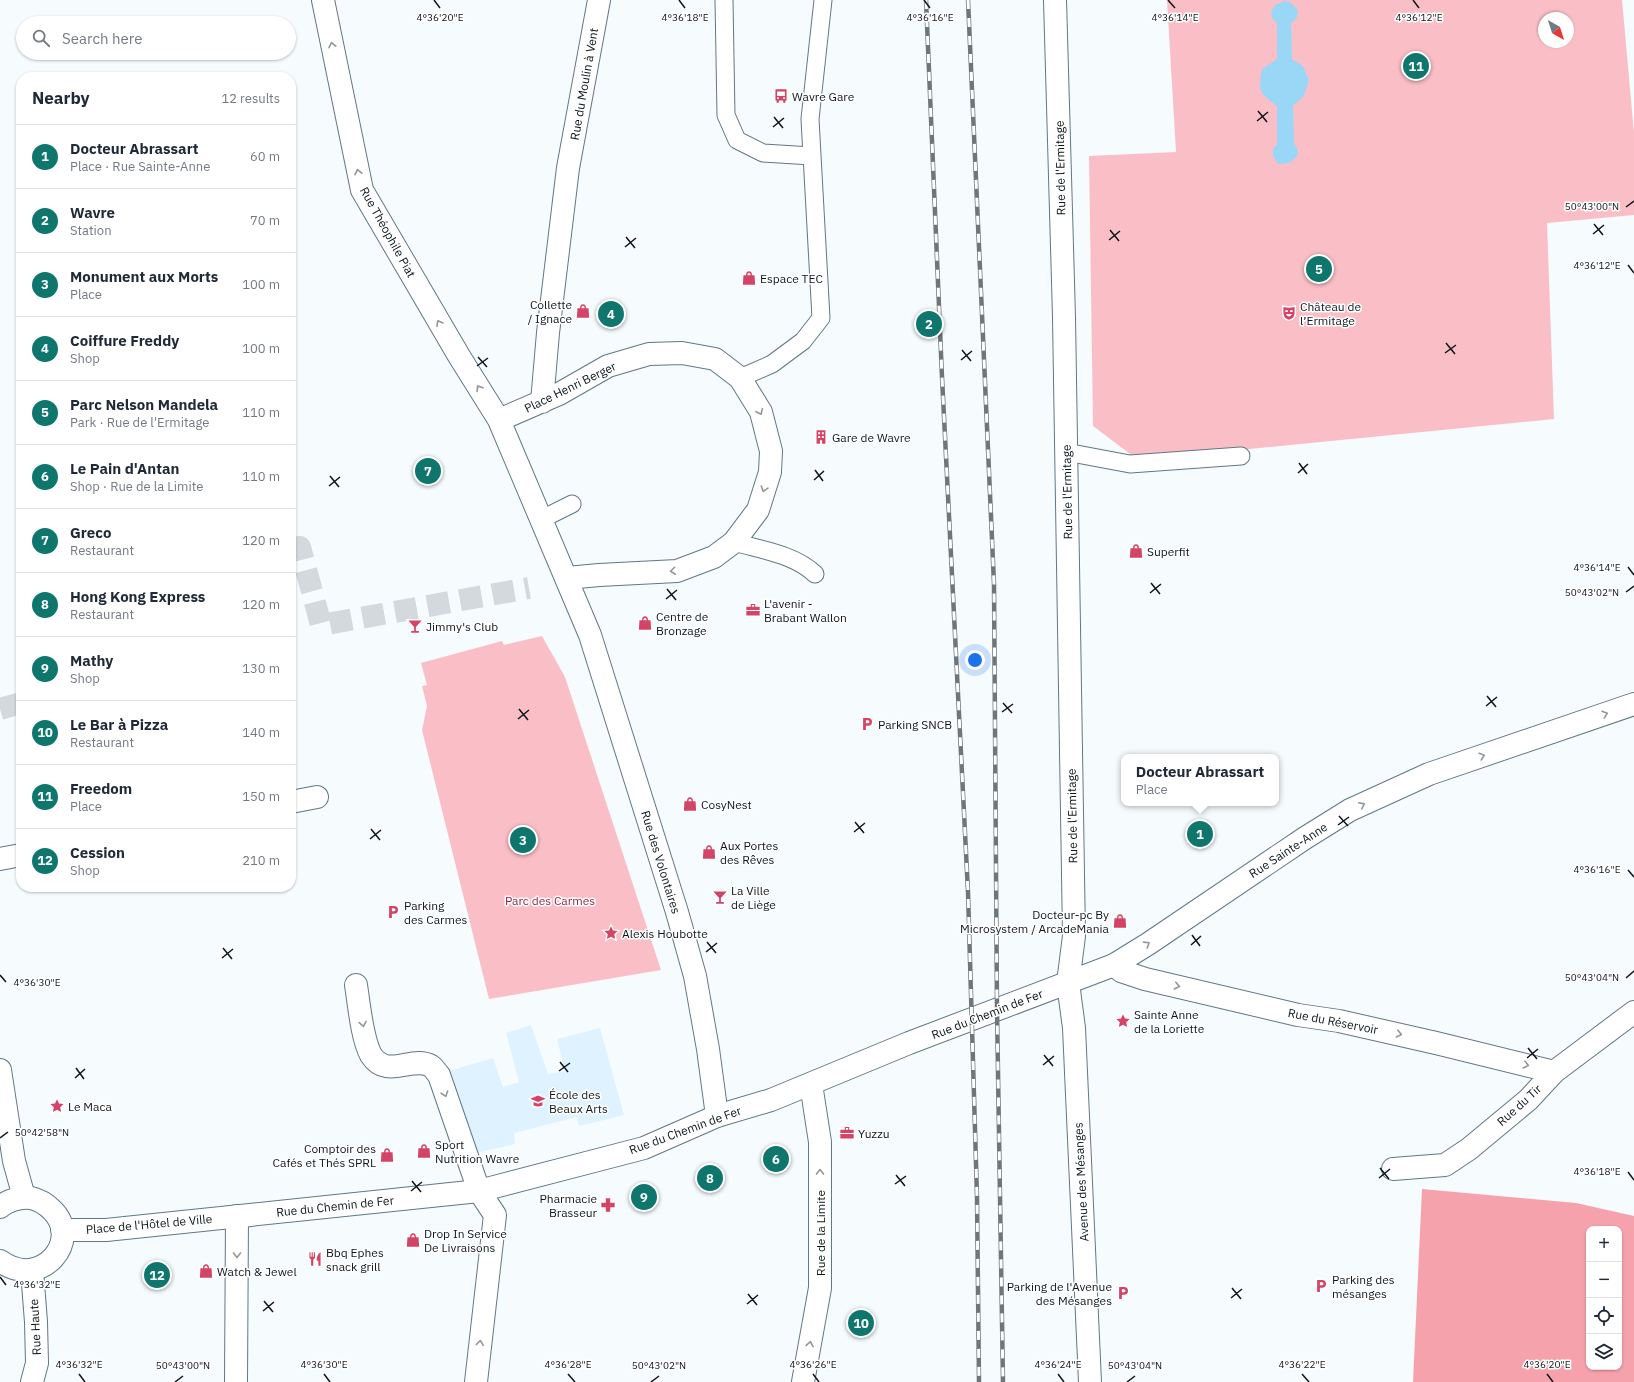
<!DOCTYPE html>
<html lang="en">
<head>
<meta charset="utf-8">
<style>
  body { margin:0; font-family:"IBM Plex Sans",sans-serif; background:#f2f2f3; color:#1f2937 }
  .controls { position:absolute; right:12px; bottom:12px; display:grid; overflow:hidden; border-radius:8px; box-shadow:0 1px 3px #0004 }
  .controls button { width:36px; height:36px; display:grid; place-items:center; padding:0; border:0; border-bottom:1px solid #e0e1e3; background:#fff; color:#1f2937; font:20px sans-serif }
  .compass { position:absolute; left:1538px; top:12px; width:36px; height:36px; border-radius:50%; background:#fff; box-shadow:0 1px 3px #0004; rotate:141deg }
  .you { position:absolute; left:975px; top:660px; width:14px; height:14px; margin:-10px; border:3px solid #fff; border-radius:50%; background:#1a73e8; box-shadow:0 0 0 6px #1a73e833 }
  .badge { display:grid; place-items:center; width:26px; height:26px; border-radius:50%; background:#0f766e; color:#fff; font-size:13px; font-weight:700 }
  .pin { position:absolute; translate:-50% -50%; border:2px solid #fff; box-shadow:0 1px 4px #0006 }
  .popup { position:absolute; left:1121px; top:754px; width:158px; height:52px; box-sizing:border-box; display:grid; place-content:center; border-radius:8px; background:#fff; filter:drop-shadow(0 1px 3px #0005); font-size:13px; white-space:nowrap; color:#747a83 }
  .popup b { font-size:15px; color:#1f2937 }
  .popup::after { content:''; position:absolute; left:50%; top:100%; margin-left:-8px; border:8px solid transparent; border-top-color:#fff }
  .list { margin:0; padding:0; list-style:none }
  h2 { display:flex; justify-content:space-between; align-items:center; height:52px; margin:0; padding:0 16px; font-size:17px }
  h2 small { font-size:13px; font-weight:400; color:#747a83 }
  .list li { display:grid; grid-template-columns:26px 1fr auto; gap:12px; align-items:center; box-sizing:border-box; height:64px; padding:0 16px; border-top:1px solid #e0e1e3 }
  .list b { display:block; font-size:15px; white-space:nowrap }
  .list p { margin:0; font-size:13px; white-space:nowrap; color:#747a83 }
  .list em { font-size:13px; font-style:normal; color:#747a83 }
  .icon { flex:none; width:22px; height:22px; fill:none; stroke:currentColor; stroke-width:2; stroke-linecap:round; stroke-linejoin:round }
  .map { position:relative; flex:none; width:1634px; height:1382px; overflow:hidden }
  .search { position:absolute; background:#fff; box-shadow:0 1px 3px #0004; left:16px; top:16px; width:280px; height:44px; display:flex; align-items:center; gap:10px; box-sizing:border-box; padding:0 14px; border-radius:22px; color:#747a83; font-size:15px }
  .panel { position:absolute; background:#fff; box-shadow:0 1px 3px #0004; left:16px; top:72px; width:280px; height:820px; border-radius:16px }
  .map>svg:first-child { display:block }
</style>
</head>
<body>
<div class="map">
<svg width="1634" height="1382" viewBox="0 0 1634 1382">
  <rect width="100%" height="100%" fill="#f6fbfe"/>
  <!-- built -->
  <path fill="#def3ff" d="M531 1025 548 1074 565 1071 557 1039 600 1028 624 1115 579 1126 577 1117 514 1133 515 1144 472 1154 448 1071 493 1058 503 1087 519 1082 506 1033Z"/>
  <!-- green -->
  <path fill="#fabfc6" fill-rule="evenodd" d="M1167 0H1622L1634 133V215L1547 223 1554 419 1138 460 1093 426 1089 156 1176 152ZM1544 18H1568V42H1544Z
    M542 636 565 677 661 970 489 999 422 730 427 706 422 686 427 685 421 663 502 641 504 645Z"/>
  <!-- forest -->
  <path fill="#f6a2ad" fill-rule="evenodd" d="M1422 1189 1576 1203 1634 1216V1382H1413ZM1589 1229H1619V1367H1589Z"/>
  <!-- water -->
  <path fill="#9ad7f6" d="M1284 1 1290 2 1298 10 1297 18 1291 23 1292 59 1303 66 1309 80 1304 96 1293 106 1294 143 1297 148 1298 154C1293 163 1288 164 1278 164L1273 156V149L1277 144V106C1259 93 1258 91 1262 69L1277 59V23L1272 18 1271 12 1275 5Z"/>
  <g fill="none" stroke-linecap="round" stroke-linejoin="round">
    <!-- pedestrian-tunnel -->
    <path stroke="#d3d9dc" stroke-width="22" stroke-dasharray="22 11" stroke-linecap="butt" d="M291 548 300 547 321 625 529 588
      M0 709 21 703"/>
    <defs>
      <path id="service" d="M724 0 726 115 737 140 763 153 812 156
        M740 378 772 364 803 341 821 318 810 119 823 0
        M1066 452 1130 464 1241 456
        M542 519 572 504
        M734 542C761 550 794 554 815 574"/>
      <path id="minor" d="M323 0 362 190 459 356 499 420 590 635 677 912 695 976 708 1049 717 1116
        M542 402 548 333 568 168 599 0
        M499 420 559 394 608 366 649 354 682 353 715 359 740 378 761 412 771 451 770 472 758 510 734 542 714 557 677 571 599 575 567 578
        M291 802 317 797
        M0 859 21 855
        M1114 965 1121 971 1145 979 1298 1015 1339 1021 1436 1043 1554 1072
        M356 985C359 1004 362 1039 371 1055 387 1080 412 1055 431 1066 434 1068 436 1072 439 1075L479 1191 495 1215 476 1382
        M0 1070 14 1161 24 1197
        M1393 1169 1445 1165 1469 1149 1528 1100 1554 1072 1634 1012
        M32 1271 36 1322 37 1363 32 1382
        M236 1382 237 1216
        M803 1382 820 1288V1142L811 1084"/>
      <path id="tertiary" d="M1055 0 1064 317 1074 936 1068 983 1074 1028 1090 1382
        M0 1207C9 1200 20 1197 31 1198 40 1200 46 1204 52 1210 83 1240 41 1291 0 1261
        M62 1230H106L479 1191 644 1148 717 1116 771 1100 909 1043 1114 965 1148 944 1305 838 1350 810 1429 774 1634 704"/>
    </defs>
    <!-- service casing -->
    <use href="#service" stroke="#5f7885" stroke-width="19"/>
    <!-- minor casing -->
    <use href="#minor" stroke="#5f7885" stroke-width="24"/>
    <!-- tertiary casing -->
    <use href="#tertiary" stroke="#5f7885" stroke-width="24"/>
    <!-- service -->
    <use href="#service" stroke="#fff" stroke-width="17"/>
    <!-- minor -->
    <use href="#minor" stroke="#fff" stroke-width="22"/>
    <!-- tertiary -->
    <use href="#tertiary" stroke="#fff" stroke-width="22"/>
    <defs>
      <path id="rail" d="M926 0 942 377 968 892 977 1197 979 1382
        M968 0 994 584 997 1010 1003 1382"/>
    </defs>
    <!-- rail casing -->
    <use href="#rail" stroke="#6e767a" stroke-width="4.5"/>
    <!-- rail -->
    <use href="#rail" stroke="#fff" stroke-width="3" stroke-dasharray="9" stroke-linecap="butt"/>
  </g>
  <!-- one-way arrows -->
  <defs><path id="oneway-chevron" d="M-2-3.5L2.5 0L-2 3.5" fill="none" stroke-width="1.6" stroke-linecap="round" stroke-linejoin="round"/></defs>
  <g stroke="#929698">
    <use href="#oneway-chevron" transform="translate(332 45) rotate(-102)"/>
    <use href="#oneway-chevron" transform="translate(358 172) rotate(-102)"/>
    <use href="#oneway-chevron" transform="translate(439 323) rotate(-120)"/>
    <use href="#oneway-chevron" transform="translate(479 388) rotate(-122)"/>
    <use href="#oneway-chevron" transform="translate(760 412) rotate(65)"/>
    <use href="#oneway-chevron" transform="translate(764 489) rotate(107)"/>
    <use href="#oneway-chevron" transform="translate(673 571) rotate(173)"/>
    <use href="#oneway-chevron" transform="translate(1605 714) rotate(-19)"/>
    <use href="#oneway-chevron" transform="translate(1482 756) rotate(-19)"/>
    <use href="#oneway-chevron" transform="translate(1362 805) rotate(-26)"/>
    <use href="#oneway-chevron" transform="translate(1147 944) rotate(-32)"/>
    <use href="#oneway-chevron" transform="translate(1177 986) rotate(13)"/>
    <use href="#oneway-chevron" transform="translate(363 1024) rotate(80)"/>
    <use href="#oneway-chevron" transform="translate(1399 1034) rotate(13)"/>
    <use href="#oneway-chevron" transform="translate(1526 1065) rotate(14)"/>
    <use href="#oneway-chevron" transform="translate(445 1094) rotate(71)"/>
    <use href="#oneway-chevron" transform="translate(820 1172) rotate(-90)"/>
    <use href="#oneway-chevron" transform="translate(237 1255) rotate(90)"/>
    <use href="#oneway-chevron" transform="translate(480 1343) rotate(-83)"/>
    <use href="#oneway-chevron" transform="translate(810 1344) rotate(-80)"/>
  </g>
  <!-- ticks -->
  <path fill="none" stroke="#0c161b" stroke-width="1.5" d="M434 0 440 8M679 0 685 8M924 0 930 8M1168 0 1175 8M1413 0 1419 8M1258 111 1267 122M774 117 783 128M1257 121 1268 112M773 127 784 118M1626 207 1634 201M1594 224 1603 235M1110 230 1119 241M1593 234 1604 225M626 237 635 248M1109 240 1120 231M625 247 636 238M1628 265 1634 273M1446 343 1455 354M962 350 971 361M1445 353 1456 345M478 357 487 367M961 360 972 351M477 366 488 358M1299 463 1307 474M815 470 823 481M1298 473 1308 464M330 476 339 487M814 480 824 471M329 486 340 477M1628 567 1634 575M1151 583 1160 594M667 589 676 600M1626 592 1634 586M1150 593 1161 584M666 599 677 590M1487 696 1496 707M1003 703 1012 713M1486 706 1497 697M519 709 528 720M1002 712 1013 704M518 719 529 710M1339 816 1348 826M855 822 864 833M1338 825 1349 817M371 829 380 840M854 832 865 823M370 839 381 830M1628 870 1634 877M1192 935 1200 946M707 942 716 953M1191 945 1201 936M223 948 232 959M706 952 717 943M222 958 233 949M0 975 6 982M1626 978 1634 971M1528 1048 1537 1059M1044 1055 1053 1066M1527 1058 1538 1049M560 1062 568 1072M1043 1065 1054 1056M76 1068 84 1079M559 1071 570 1063M75 1078 85 1069M0 1138 8 1132M1380 1168 1389 1179M1628 1172 1634 1180M896 1175 905 1186M1379 1178 1390 1169M412 1181 421 1192M895 1184 906 1176M411 1191 422 1182M0 1277 6 1285M1232 1288 1241 1299M748 1294 757 1305M1231 1298 1242 1289M264 1301 273 1312M747 1304 758 1295M263 1311 274 1302M79 1374 85 1382M324 1374 330 1382M568 1374 575 1382M813 1374 819 1382M1058 1374 1064 1382M1302 1374 1309 1382M1547 1374 1553 1382M175 1382 183 1376M651 1382 659 1376M1127 1382 1135 1376"/>
  <!-- icons -->
  <defs>
    <symbol id="bus-bare" viewBox="-9 -9 18 18"><path d="M-5-6H5V4H4V6H2V4H-2V6H-4V4H-5ZM-3.5-4V0h7V-4ZM-3.5 1.2v1.5H-2V1.2ZM2 1.2v1.5H3.5V1.2Z" fill="#d44466" stroke="#fff" stroke-width="2.5" paint-order="stroke"/></symbol>
    <symbol id="shop-bare" viewBox="-9 -9 18 18"><path d="M-5-2.5h2.3a2.7 3.5 0 0 1 5.4 0H5L5.5 6h-11ZM-1.5-2.5h3a1.5 2.3 0 0 0-3 0Z" fill="#d44466" stroke="#fff" stroke-width="2.5" paint-order="stroke"/></symbol>
    <symbol id="theatre-bare" viewBox="-9 -9 18 18"><path d="M-5-5.5Q0-4 5-5.5V0Q5 5 0 6Q-5 5-5 0ZM-3.3-2.5H-1v1.5H-3.3ZM1-2.5H3.3v1.5H1ZM-2.8 1Q0 5.5 2.8 1Z" fill="#d44466" stroke="#fff" stroke-width="2.5" paint-order="stroke"/></symbol>
    <symbol id="building-bare" viewBox="-9 -9 18 18"><path d="M-4-6H4V6H1V3H-1V6H-4ZM-2.5-4.3h1.7v1.8h-1.7ZM.8-4.3h1.7v1.8H.8ZM-2.5-1h1.7V.8h-1.7ZM.8-1h1.7V.8H.8Z" fill="#d44466" stroke="#fff" stroke-width="2.5" paint-order="stroke"/></symbol>
    <symbol id="office-bare" viewBox="-9 -9 18 18"><path d="M-6-3h4V-5.5h4V-3h4V5H-6ZM-1-4.5V-3h2v-1.5ZM-6 0V1H6V0Z" fill="#d44466" stroke="#fff" stroke-width="2.5" paint-order="stroke"/></symbol>
    <symbol id="bar-bare" viewBox="-9 -9 18 18"><path d="M-6-5H6L.8 .8V4.5H3.5V6h-7V4.5H-.8V.8Z" fill="#d44466" stroke="#fff" stroke-width="2.5" paint-order="stroke"/></symbol>
    <symbol id="parking-bare" viewBox="-9 -9 18 18"><path d="M-3.5-5.5H1a3.5 3.5 0 0 1 0 7H-1V5.5H-3.5ZM-1-3.4V-.6H.8a1.4 1.4 0 0 0 0-2.8Z" fill="#d44466" stroke="#fff" stroke-width="2.5" paint-order="stroke"/></symbol>
    <symbol id="sight-bare" viewBox="-9 -9 18 18"><path d="M0-6L1.8-2.2L6-1.7L2.9 1.2L3.7 5.4L0 3.3L-3.7 5.4L-2.9 1.2L-6-1.7L-1.8-2.2Z" fill="#d44466" stroke="#fff" stroke-width="2.5" paint-order="stroke"/></symbol>
    <symbol id="school-bare" viewBox="-9 -9 18 18"><path d="M0-5L7-2L0 1L-7-2ZM-4 1L0 2.5L4 1V4Q0 6-4 4Z" fill="#d44466" stroke="#fff" stroke-width="2.5" paint-order="stroke"/></symbol>
    <symbol id="pharmacy-bare" viewBox="-9 -9 18 18"><path d="M-2-6h4v4h4v4h-4v4h-4v-4h-4v-4h4Z" fill="#d44466" stroke="#fff" stroke-width="2.5" paint-order="stroke"/></symbol>
    <symbol id="restaurant-bare" viewBox="-9 -9 18 18"><path d="M-5-6h1v4h1v-4h1v4h1v-4h1v5L-1.5 .5V6h-2V.5L-5-1ZM5-6V6H3V1.5H1.5Q1.5-4 5-6Z" fill="#d44466" stroke="#fff" stroke-width="2.5" paint-order="stroke"/></symbol>
  </defs>
  <g fill-rule="evenodd">
    <use href="#bus-bare" x="771" y="86" width="20" height="20"/>
    <use href="#shop-bare" x="739" y="268" width="20" height="20"/>
    <use href="#shop-bare" x="573" y="301" width="20" height="20"/>
    <use href="#theatre-bare" x="1279" y="303" width="20" height="20"/>
    <use href="#building-bare" x="811" y="427" width="20" height="20"/>
    <use href="#shop-bare" x="1126" y="541" width="20" height="20"/>
    <use href="#office-bare" x="743" y="600" width="20" height="20"/>
    <use href="#shop-bare" x="635" y="613" width="20" height="20"/>
    <use href="#bar-bare" x="405" y="616" width="20" height="20"/>
    <use href="#parking-bare" x="857" y="714" width="20" height="20"/>
    <use href="#shop-bare" x="680" y="794" width="20" height="20"/>
    <use href="#shop-bare" x="699" y="842" width="20" height="20"/>
    <use href="#bar-bare" x="710" y="887" width="20" height="20"/>
    <use href="#parking-bare" x="383" y="902" width="20" height="20"/>
    <use href="#shop-bare" x="1110" y="911" width="20" height="20"/>
    <use href="#sight-bare" x="601" y="923" width="20" height="20"/>
    <use href="#sight-bare" x="1113" y="1011" width="20" height="20"/>
    <use href="#school-bare" x="528" y="1091" width="20" height="20"/>
    <use href="#sight-bare" x="47" y="1096" width="20" height="20"/>
    <use href="#office-bare" x="837" y="1123" width="20" height="20"/>
    <use href="#shop-bare" x="414" y="1141" width="20" height="20"/>
    <use href="#shop-bare" x="377" y="1145" width="20" height="20"/>
    <use href="#pharmacy-bare" x="598" y="1195" width="20" height="20"/>
    <use href="#shop-bare" x="403" y="1230" width="20" height="20"/>
    <use href="#restaurant-bare" x="305" y="1249" width="20" height="20"/>
    <use href="#shop-bare" x="196" y="1261" width="20" height="20"/>
    <use href="#parking-bare" x="1311" y="1276" width="20" height="20"/>
    <use href="#parking-bare" x="1113" y="1283" width="20" height="20"/>
  </g>
  <g text-anchor="middle" dominant-baseline="central" stroke-width="3" stroke-linejoin="round" paint-order="stroke">
    <!-- street labels -->
    <g font-size="12" fill="#0c161b" stroke="#fff">
      <text transform="translate(584 84) rotate(-80)">Rue du Moulin à Vent</text>
      <text transform="translate(1060 168) rotate(-91)">Rue de l'Ermitage</text>
      <text transform="translate(388 232) rotate(61)">Rue Théophile Piat</text>
      <text transform="translate(570 387) rotate(-26)">Place Henri Berger</text>
      <text transform="translate(1067 492) rotate(-91)">Rue de l'Ermitage</text>
      <text transform="translate(1072 816) rotate(-91)">Rue de l'Ermitage</text>
      <text transform="translate(1288 850) rotate(-33)">Rue Sainte-Anne</text>
      <text transform="translate(661 862) rotate(73)">Rue des Volontaires</text>
      <text transform="translate(987 1014) rotate(-21)">Rue du Chemin de Fer</text>
      <text transform="translate(1333 1021) rotate(11)">Rue du Réservoir</text>
      <text transform="translate(1519 1105) rotate(-42)">Rue du Tir</text>
      <text transform="translate(685 1130) rotate(-20)">Rue du Chemin de Fer</text>
      <text transform="translate(1081 1182) rotate(-93)">Avenue des Mésanges</text>
      <text transform="translate(335 1206) rotate(-6)">Rue du Chemin de Fer</text>
      <text transform="translate(149 1224) rotate(-5)">Place de l'Hôtel de Ville</text>
      <text transform="translate(820 1233) rotate(-90)">Rue de la Limite</text>
      <text transform="translate(35 1327) rotate(-93)">Rue Haute</text>
    </g>
    <!-- poi labels -->
    <g font-size="12" fill="#0c161b" stroke="#fff" text-anchor="start">
      <text x="792" y="96">Wavre Gare</text>
      <text x="760" y="278">Espace TEC</text>
      <text x="572" y="304" text-anchor="end">Collette<tspan x="572" dy="14">/ Ignace</tspan></text>
      <text x="1300" y="306">Château de<tspan x="1300" dy="14">l’Ermitage</tspan></text>
      <text x="832" y="437">Gare de Wavre</text>
      <text x="1147" y="551">Superfit</text>
      <text x="764" y="603">L'avenir -<tspan x="764" dy="14">Brabant Wallon</tspan></text>
      <text x="656" y="616">Centre de<tspan x="656" dy="14">Bronzage</tspan></text>
      <text x="426" y="626">Jimmy's Club</text>
      <text x="878" y="724">Parking SNCB</text>
      <text x="701" y="804">CosyNest</text>
      <text x="720" y="845">Aux Portes<tspan x="720" dy="14">des Rêves</tspan></text>
      <text x="731" y="890">La Ville<tspan x="731" dy="14">de Liège</tspan></text>
      <text x="404" y="905">Parking<tspan x="404" dy="14">des Carmes</tspan></text>
      <text x="1109" y="914" text-anchor="end">Docteur-pc By<tspan x="1109" dy="14">Microsystem / ArcadeMania</tspan></text>
      <text x="622" y="933">Alexis Houbotte</text>
      <text x="1134" y="1014">Sainte Anne<tspan x="1134" dy="14">de la Loriette</tspan></text>
      <text x="549" y="1094">École des<tspan x="549" dy="14">Beaux Arts</tspan></text>
      <text x="68" y="1106">Le Maca</text>
      <text x="858" y="1133">Yuzzu</text>
      <text x="435" y="1144">Sport<tspan x="435" dy="14">Nutrition Wavre</tspan></text>
      <text x="376" y="1148" text-anchor="end">Comptoir des<tspan x="376" dy="14">Cafés et Thés SPRL</tspan></text>
      <text x="597" y="1198" text-anchor="end">Pharmacie<tspan x="597" dy="14">Brasseur</tspan></text>
      <text x="424" y="1233">Drop In Service<tspan x="424" dy="14">De Livraisons</tspan></text>
      <text x="326" y="1252">Bbq Ephes<tspan x="326" dy="14">snack grill</tspan></text>
      <text x="217" y="1271">Watch &amp; Jewel</text>
      <text x="1332" y="1279">Parking des<tspan x="1332" dy="14">mésanges</tspan></text>
      <text x="1112" y="1286" text-anchor="end">Parking de l'Avenue<tspan x="1112" dy="14">des Mésanges</tspan></text>
    </g>
    <!-- park labels -->
    <g font-size="12" fill="#981f41" stroke="#fff">
      <text x="550" y="900">Parc des Carmes</text>
    </g>
  </g>
  <g font-size="10" text-anchor="middle" fill="#0c161b" stroke="#fff" stroke-width="3" stroke-linejoin="round" paint-order="stroke">
    <text x="440" y="21">4°36'20"E</text>
    <text x="930" y="21">4°36'16"E</text>
    <text x="1175" y="21">4°36'14"E</text>
    <text x="685" y="21">4°36'18"E</text>
    <text x="1419" y="21">4°36'12"E</text>
    <text x="1592" y="210">50°43'00"N</text>
    <text x="1597" y="269">4°36'12"E</text>
    <text x="1597" y="571">4°36'14"E</text>
    <text x="1592" y="596">50°43'02"N</text>
    <text x="1597" y="873">4°36'16"E</text>
    <text x="1592" y="981">50°43'04"N</text>
    <text x="37" y="986">4°36'30"E</text>
    <text x="42" y="1136">50°42'58"N</text>
    <text x="1597" y="1175">4°36'18"E</text>
    <text x="37" y="1288">4°36'32"E</text>
    <text x="79" y="1368">4°36'32"E</text>
    <text x="324" y="1368">4°36'30"E</text>
    <text x="568" y="1368">4°36'28"E</text>
    <text x="813" y="1368">4°36'26"E</text>
    <text x="1058" y="1368">4°36'24"E</text>
    <text x="1302" y="1368">4°36'22"E</text>
    <text x="1547" y="1368">4°36'20"E</text>
    <text x="183" y="1369">50°43'00"N</text>
    <text x="659" y="1369">50°43'02"N</text>
    <text x="1135" y="1369">50°43'04"N</text>
  </g>
</svg>
<div class="controls">
<button>+</button>
<button>−</button>
<button><svg class="icon" aria-label="locate" viewBox="0 0 24 24"><circle cx="12" cy="12" r="6"/><path d="M12 2v4M12 18v4M2 12h4M18 12h4"/></svg></button>
<button><svg class="icon" aria-label="layers" viewBox="0 0 24 24"><path d="M12 4l9 5-9 5-9-5zM3 14l9 5 9-5"/></svg></button>
</div>
<svg class="compass" viewBox="-18 -18 36 36"><path d="M0-13l5 13h-10z" fill="#e53935"/><path d="M0 13l5-13h-10z" fill="#747a83"/></svg>
<div class="you"></div>
<div class="pin badge" style="left:1200px;top:834px">1</div>
<div class="popup"><b>Docteur Abrassart</b>Place</div>
<div class="pin badge" style="left:929px;top:324px">2</div>
<div class="pin badge" style="left:523px;top:840px">3</div>
<div class="pin badge" style="left:611px;top:314px">4</div>
<div class="pin badge" style="left:1319px;top:269px">5</div>
<div class="pin badge" style="left:776px;top:1159px">6</div>
<div class="pin badge" style="left:428px;top:471px">7</div>
<div class="pin badge" style="left:710px;top:1178px">8</div>
<div class="pin badge" style="left:644px;top:1197px">9</div>
<div class="pin badge" style="left:861px;top:1323px">10</div>
<div class="pin badge" style="left:1416px;top:66px">11</div>
<div class="pin badge" style="left:157px;top:1275px">12</div>
<div class="search"><svg class="icon" aria-label="search" viewBox="0 0 24 24"><circle cx="10" cy="10" r="6"/><path d="M15 15l6 6"/></svg>Search here</div>
<section class="panel">
<h2>Nearby<small>12 results</small></h2>
<ul class="list">
<li><span class="badge">1</span><div><b>Docteur Abrassart</b><p>Place · Rue Sainte-Anne</p></div><em>60 m</em></li>
<li><span class="badge">2</span><div><b>Wavre</b><p>Station</p></div><em>70 m</em></li>
<li><span class="badge">3</span><div><b>Monument aux Morts</b><p>Place</p></div><em>100 m</em></li>
<li><span class="badge">4</span><div><b>Coiffure Freddy</b><p>Shop</p></div><em>100 m</em></li>
<li><span class="badge">5</span><div><b>Parc Nelson Mandela</b><p>Park · Rue de l'Ermitage</p></div><em>110 m</em></li>
<li><span class="badge">6</span><div><b>Le Pain d'Antan</b><p>Shop · Rue de la Limite</p></div><em>110 m</em></li>
<li><span class="badge">7</span><div><b>Greco</b><p>Restaurant</p></div><em>120 m</em></li>
<li><span class="badge">8</span><div><b>Hong Kong Express</b><p>Restaurant</p></div><em>120 m</em></li>
<li><span class="badge">9</span><div><b>Mathy</b><p>Shop</p></div><em>130 m</em></li>
<li><span class="badge">10</span><div><b>Le Bar à Pizza</b><p>Restaurant</p></div><em>140 m</em></li>
<li><span class="badge">11</span><div><b>Freedom</b><p>Place</p></div><em>150 m</em></li>
<li><span class="badge">12</span><div><b>Cession</b><p>Shop</p></div><em>210 m</em></li>
</ul>
</section>
</div>
</body>
</html>
